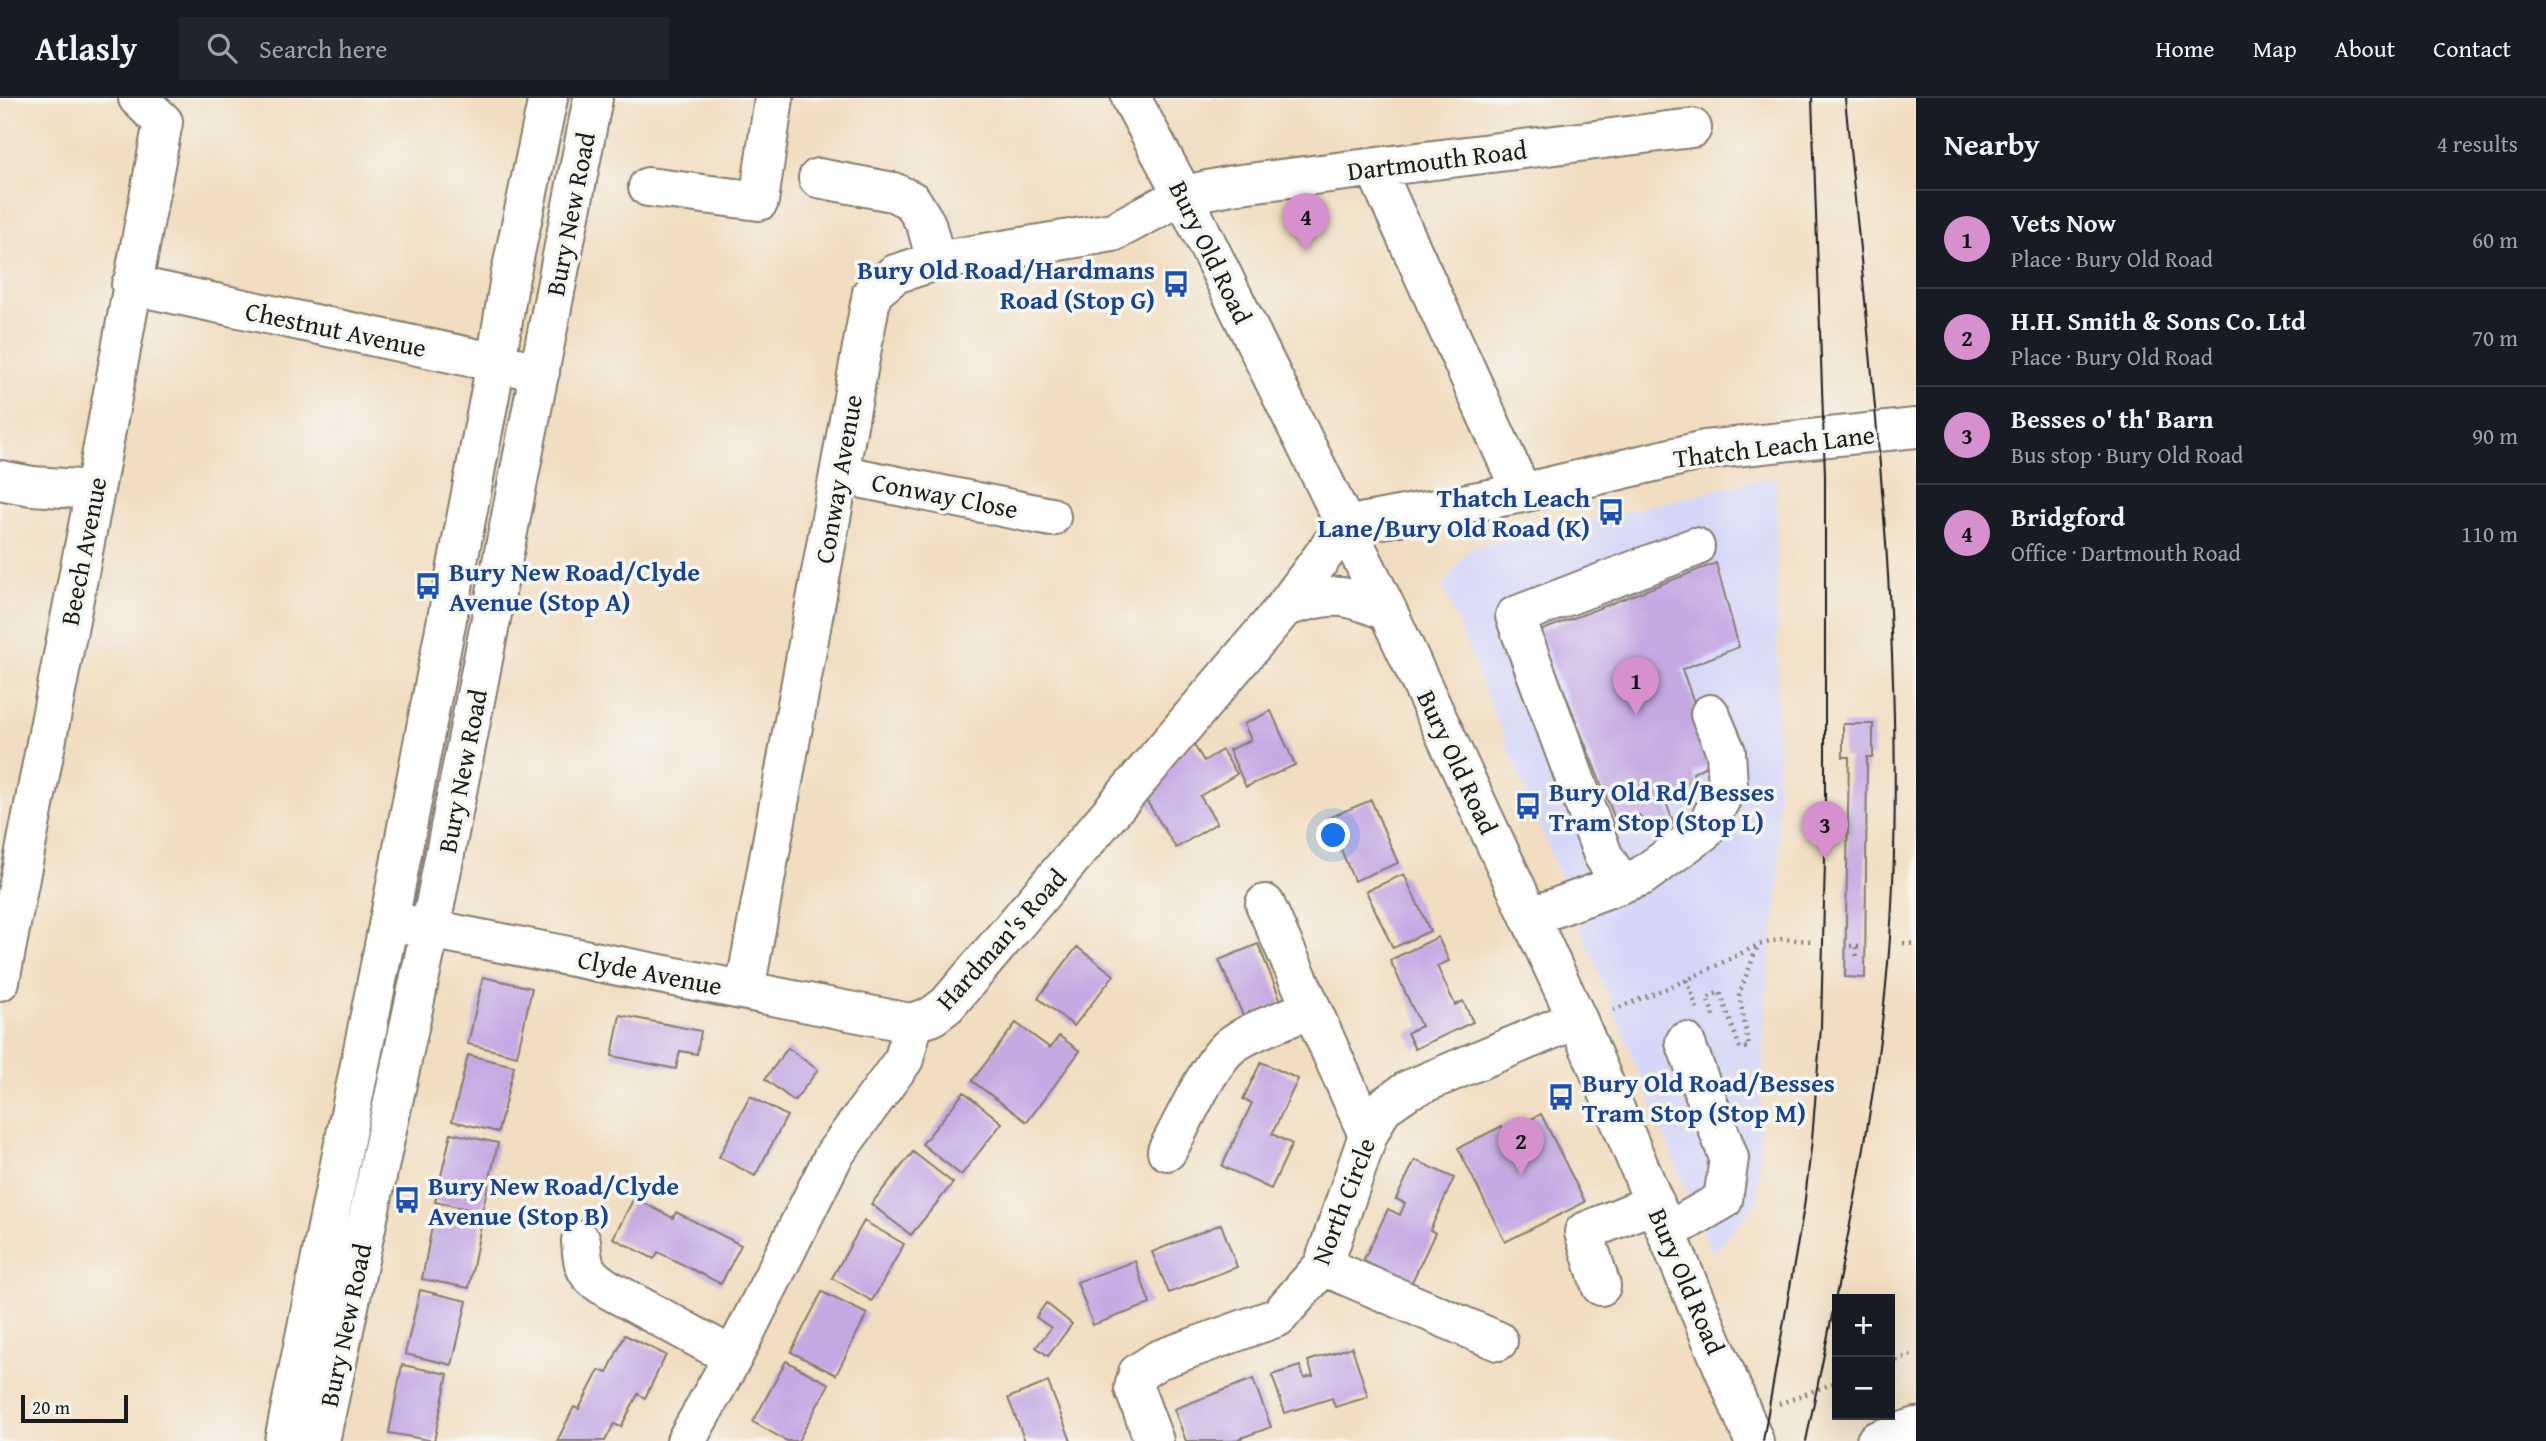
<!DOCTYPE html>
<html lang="en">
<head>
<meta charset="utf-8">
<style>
  body { margin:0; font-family:"Gentium Book Plus",serif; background:#20242c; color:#f1f3f6 }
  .controls { position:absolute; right:21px; bottom:21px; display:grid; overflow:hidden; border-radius:0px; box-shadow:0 7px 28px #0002 }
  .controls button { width:63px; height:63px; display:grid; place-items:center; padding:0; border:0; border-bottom:2px solid #363941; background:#171b24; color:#f1f3f6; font:35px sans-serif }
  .scale { position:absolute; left:21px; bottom:18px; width:107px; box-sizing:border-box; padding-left:7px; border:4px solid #1c1c1c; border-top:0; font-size:19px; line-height:24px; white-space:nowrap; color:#1c1c1c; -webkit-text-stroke:5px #f6f6f2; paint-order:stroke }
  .you { position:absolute; left:1334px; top:738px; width:24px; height:24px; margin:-18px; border:5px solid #fff; border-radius:50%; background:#1a73e8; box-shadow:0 0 0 10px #1a73e833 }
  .badge { display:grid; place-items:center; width:46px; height:46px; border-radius:50%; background:#d690ce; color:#111; font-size:23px; font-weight:700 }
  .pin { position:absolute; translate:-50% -58px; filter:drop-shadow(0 2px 4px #0008) }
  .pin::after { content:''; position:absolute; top:37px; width:24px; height:21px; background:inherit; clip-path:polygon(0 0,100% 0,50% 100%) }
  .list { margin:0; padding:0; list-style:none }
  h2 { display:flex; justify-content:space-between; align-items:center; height:91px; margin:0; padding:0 28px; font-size:30px }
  h2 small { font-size:23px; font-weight:400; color:#9ea1a6 }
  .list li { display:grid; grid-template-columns:46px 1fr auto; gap:21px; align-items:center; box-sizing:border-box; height:98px; padding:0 28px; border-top:2px solid #363941 }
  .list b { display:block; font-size:26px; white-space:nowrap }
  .list p { margin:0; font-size:23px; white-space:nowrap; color:#9ea1a6 }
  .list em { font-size:23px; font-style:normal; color:#9ea1a6 }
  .icon { flex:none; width:38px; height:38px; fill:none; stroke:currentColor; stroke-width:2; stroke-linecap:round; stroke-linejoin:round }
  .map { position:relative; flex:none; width:1916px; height:1343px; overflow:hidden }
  header { display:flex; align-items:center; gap:42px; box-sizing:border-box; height:98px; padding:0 35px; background:#171b24; border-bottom:2px solid #363941 }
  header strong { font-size:33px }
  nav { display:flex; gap:38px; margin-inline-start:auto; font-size:24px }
  .search { width:490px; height:63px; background:#20242c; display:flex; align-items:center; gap:18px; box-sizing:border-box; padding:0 24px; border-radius:0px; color:#9ea1a6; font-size:26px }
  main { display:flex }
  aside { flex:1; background:#171b24 }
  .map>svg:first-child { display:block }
</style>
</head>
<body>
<header>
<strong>Atlasly</strong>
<div class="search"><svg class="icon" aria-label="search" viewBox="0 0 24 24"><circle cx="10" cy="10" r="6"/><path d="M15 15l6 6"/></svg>Search here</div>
<nav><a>Home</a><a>Map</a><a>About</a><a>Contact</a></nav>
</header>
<main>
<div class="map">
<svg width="1916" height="1343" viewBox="0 0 1916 1343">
  <rect width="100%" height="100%" fill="#f6f6f2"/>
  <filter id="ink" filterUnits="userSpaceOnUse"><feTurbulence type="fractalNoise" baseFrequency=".0143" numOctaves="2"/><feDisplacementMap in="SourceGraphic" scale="14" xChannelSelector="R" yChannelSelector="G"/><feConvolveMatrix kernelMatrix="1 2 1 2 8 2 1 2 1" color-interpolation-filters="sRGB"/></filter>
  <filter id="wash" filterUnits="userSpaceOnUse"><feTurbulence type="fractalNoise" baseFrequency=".00686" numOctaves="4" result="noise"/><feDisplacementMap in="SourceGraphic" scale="28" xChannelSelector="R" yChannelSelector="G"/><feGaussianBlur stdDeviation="1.57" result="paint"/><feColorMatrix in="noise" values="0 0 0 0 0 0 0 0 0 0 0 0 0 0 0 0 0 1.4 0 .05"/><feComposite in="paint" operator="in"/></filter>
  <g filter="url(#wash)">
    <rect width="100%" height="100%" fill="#f1ddbf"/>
    <!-- built -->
    <path fill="#d6d7f8" d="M1776 378 1779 790 1766 898 1757 1104 1712 1156 1443 488 1468 451Z"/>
    <g id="blocks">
      <!-- building -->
      <path fill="#c4a9e3" d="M1716 465 1739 549 1682 571 1715 663 1693 675 1699 692 1667 707 1674 726 1649 734 1639 717 1617 726 1540 533Z
        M1271 613 1295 667 1246 689 1229 652 1251 642 1244 626Z
        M1843 626H1873V659H1867L1865 880 1845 879 1849 659H1843Z
        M1192 644 1204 663 1222 652 1237 676 1200 698 1217 725 1176 750 1143 697Z
        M1371 702 1398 765 1354 783 1328 720Z
        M1404 776 1430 833 1393 850 1366 793Z
        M1438 839 1449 863 1437 868 1455 907 1463 903 1473 924 1415 951 1407 935 1421 928 1390 862Z
        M1258 846 1282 905 1244 920 1219 862Z
        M1077 849 1114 877 1074 928 1038 900Z
        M483 879 532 890 517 958 468 946Z
        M620 917 701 933 697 956 680 953 676 971 612 958Z
        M1016 925 1050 950 1059 938 1080 953 1027 1024 972 983Z
        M788 950 818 972 794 1003 765 981Z
        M468 957 514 968 498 1034 452 1023Z
        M1261 964 1298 981 1272 1036 1292 1046 1271 1091 1222 1068 1252 1005 1243 1001Z
        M964 994 1002 1025 961 1077 922 1046Z
        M750 998 787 1018 755 1078 719 1059Z
        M1541 1016 1585 1104 1505 1144 1458 1050 1502 1028 1505 1034Z
        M451 1035 498 1045 482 1114 435 1104Z
        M913 1054 953 1085 911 1137 871 1106Z
        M1415 1062 1454 1080 1430 1132 1435 1135 1411 1186 1363 1163 1388 1111 1400 1117 1405 1105 1396 1101Z
        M634 1100 673 1120 676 1114 741 1147 721 1186 658 1154 654 1161 613 1140Z
        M435 1113 482 1122 469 1190 422 1181Z
        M864 1123 904 1146 872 1203 832 1180Z
        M1221 1126 1237 1169 1169 1195 1152 1154Z
        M1135 1163 1150 1206 1093 1227 1077 1184Z
        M420 1192 467 1203 452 1267 405 1256Z
        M822 1194 867 1216 836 1277 791 1254Z
        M1046 1205 1072 1226 1048 1258 1036 1249 1051 1230 1036 1219Z
        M625 1237 666 1257 645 1300 638 1296 621 1329 614 1326 605 1343H557L574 1309 579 1311 599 1272 607 1275Z
        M1352 1249 1368 1299 1335 1309 1332 1300 1285 1315 1272 1277 1300 1268 1304 1280 1313 1278 1308 1263Z
        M786 1263 829 1286 798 1343H787L753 1324Z
        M402 1267 448 1276 434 1343 389 1335Z
        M1253 1281 1271 1329 1233 1343H1186L1174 1311Z
        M1048 1284 1071 1343H1025L1008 1300Z"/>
    </g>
  </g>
  <g filter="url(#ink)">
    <use href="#blocks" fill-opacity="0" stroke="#867c6e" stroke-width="2"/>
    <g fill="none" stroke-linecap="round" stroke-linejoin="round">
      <defs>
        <path id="minor" d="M1375 70 1522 395
          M818 80 893 94 912 103 926 126 936 163
          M648 89 759 103 774 0
          M131 187 540 274
          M839 376 1051 419
          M0 382 32 388 95 392
          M1285 509C1331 495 1344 494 1388 514
          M1621 786 1603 757 1515 518 1695 449
          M1265 806 1368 1037
          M1530 819 1642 778 1704 733 1728 687 1726 654 1710 616
          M389 823 910 925 931 919 947 907 1285 509 1345 428 1522 395 1705 352 1916 330
          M0 883 95 392 163 24 138 0
          M745 892 872 195 895 176 936 163 1113 134 1183 97 1232 87 1692 30
          M1167 1053C1182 1026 1207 970 1228 950 1245 934 1289 920 1312 911
          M1667 1134 1723 1102 1729 1060 1685 944
          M581 1143C583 1171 585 1176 608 1191L733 1259
          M1323 1168 1498 1243
          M1601 1188 1584 1134 1655 1105
          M686 1343 733 1259 834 1057 904 961 910 938V925
          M1154 1343 1134 1290 1138 1275 1158 1262 1278 1219 1323 1168 1368 1037 1382 1010 1408 992 1577 921"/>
        <path id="major" d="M1131 0 1183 97 1388 514 1579 925 1754 1343"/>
        <path id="highway" d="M284 1343 389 823 496 265 510 179 548 0
          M320 1343 430 832 593 0
          M1876 1343 1916 1329"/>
      </defs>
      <!-- minor casing -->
      <use href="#minor" stroke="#867c6e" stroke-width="42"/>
      <!-- major casing -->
      <use href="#major" stroke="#867c6e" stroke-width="42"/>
      <!-- highway casing -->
      <use href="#highway" stroke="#867c6e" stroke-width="42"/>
      <!-- path -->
      <path stroke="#867c6e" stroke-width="4.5" stroke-dasharray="2 5" stroke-linecap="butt" d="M1903 845 1916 846
        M1850 848H1863
        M1856 849 1857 861
        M1687 882 1697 911
        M1613 912 1687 882 1758 847 1782 841 1812 843
        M1714 918 1707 900 1720 894 1740 950 1749 949 1739 896 1758 847
        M1890 1265 1916 1255
        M1779 1306 1837 1284"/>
      <!-- minor -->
      <use href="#minor" stroke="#fff" stroke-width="38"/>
      <!-- major -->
      <use href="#major" stroke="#fff" stroke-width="38"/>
      <!-- highway -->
      <use href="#highway" stroke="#fff" stroke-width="38"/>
      <!-- tram -->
      <path stroke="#1c1c1c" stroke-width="2" d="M1763 1343 1804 1109 1812 1042 1821 929 1825 761V377L1812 0
        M1806 1343C1844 1159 1886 975 1893 786 1903 523 1870 261 1845 0"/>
    </g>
  </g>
  <!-- icons -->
  <defs>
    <symbol id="bus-bare" viewBox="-9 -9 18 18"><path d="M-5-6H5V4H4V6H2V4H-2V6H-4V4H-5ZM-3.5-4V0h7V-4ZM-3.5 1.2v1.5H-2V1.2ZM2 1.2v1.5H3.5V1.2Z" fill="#1a4fb4" stroke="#f6f6f2" stroke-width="2.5" paint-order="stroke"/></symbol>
  </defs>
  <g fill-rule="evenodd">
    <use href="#bus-bare" x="1157" y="167" width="38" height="38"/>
    <use href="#bus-bare" x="1592" y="395" width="38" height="38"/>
    <use href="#bus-bare" x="409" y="469" width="38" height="38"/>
    <use href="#bus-bare" x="1509" y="689" width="38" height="38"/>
    <use href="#bus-bare" x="1542" y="980" width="38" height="38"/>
    <use href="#bus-bare" x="388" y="1083" width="38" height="38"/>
  </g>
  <g text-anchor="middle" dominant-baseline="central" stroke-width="7" stroke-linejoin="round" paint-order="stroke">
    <!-- street labels -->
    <g font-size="26" fill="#1c1c1c" stroke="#f6f6f2">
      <text transform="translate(1437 62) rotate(-7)">Dartmouth Road</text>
      <text transform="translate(570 116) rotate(-79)">Bury New Road</text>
      <text transform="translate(1211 154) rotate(64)">Bury Old Road</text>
      <text transform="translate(336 231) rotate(12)">Chestnut Avenue</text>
      <text transform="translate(1774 348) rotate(-7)">Thatch Leach Lane</text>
      <text transform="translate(838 381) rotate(-80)">Conway Avenue</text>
      <text transform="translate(945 397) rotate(11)">Conway Close</text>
      <text transform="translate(83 453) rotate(-79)">Beech Avenue</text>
      <text transform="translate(1458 664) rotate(65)">Bury Old Road</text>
      <text transform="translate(462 673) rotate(-79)">Bury New Road</text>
      <text transform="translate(1001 841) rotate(-48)">Hardman's Road</text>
      <text transform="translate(650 874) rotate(11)">Clyde Avenue</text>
      <text transform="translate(1343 1103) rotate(-69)">North Circle</text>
      <text transform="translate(1687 1183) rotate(67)">Bury Old Road</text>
      <text transform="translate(345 1227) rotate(-78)">Bury New Road</text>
    </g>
    <!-- transit labels -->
    <g font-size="26" font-weight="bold" fill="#164399" stroke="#f6f6f2" text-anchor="start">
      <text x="1155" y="171" text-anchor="end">Bury Old Road/Hardmans<tspan x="1155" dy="30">Road (Stop G)</tspan></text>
      <text x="1590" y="399" text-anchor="end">Thatch Leach<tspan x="1590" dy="30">Lane/Bury Old Road (K)</tspan></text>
      <text x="449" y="473">Bury New Road/Clyde<tspan x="449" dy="30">Avenue (Stop A)</tspan></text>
      <text x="1549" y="693">Bury Old Rd/Besses<tspan x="1549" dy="30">Tram Stop (Stop L)</tspan></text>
      <text x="1582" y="984">Bury Old Road/Besses<tspan x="1582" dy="30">Tram Stop (Stop M)</tspan></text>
      <text x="428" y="1087">Bury New Road/Clyde<tspan x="428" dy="30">Avenue (Stop B)</tspan></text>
    </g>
  </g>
</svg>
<div class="controls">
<button>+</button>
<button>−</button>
</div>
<div class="scale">20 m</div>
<div class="you"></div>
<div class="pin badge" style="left:1636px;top:617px">1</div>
<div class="pin badge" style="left:1521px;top:1077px">2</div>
<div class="pin badge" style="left:1825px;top:761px">3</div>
<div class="pin badge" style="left:1306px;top:153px">4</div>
</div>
<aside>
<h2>Nearby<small>4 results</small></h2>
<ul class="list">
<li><span class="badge">1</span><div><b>Vets Now</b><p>Place · Bury Old Road</p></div><em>60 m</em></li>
<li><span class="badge">2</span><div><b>H.H. Smith &amp; Sons Co. Ltd</b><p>Place · Bury Old Road</p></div><em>70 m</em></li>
<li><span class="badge">3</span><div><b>Besses o' th' Barn</b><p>Bus stop · Bury Old Road</p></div><em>90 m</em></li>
<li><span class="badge">4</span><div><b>Bridgford</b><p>Office · Dartmouth Road</p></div><em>110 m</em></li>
</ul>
</aside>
</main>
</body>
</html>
